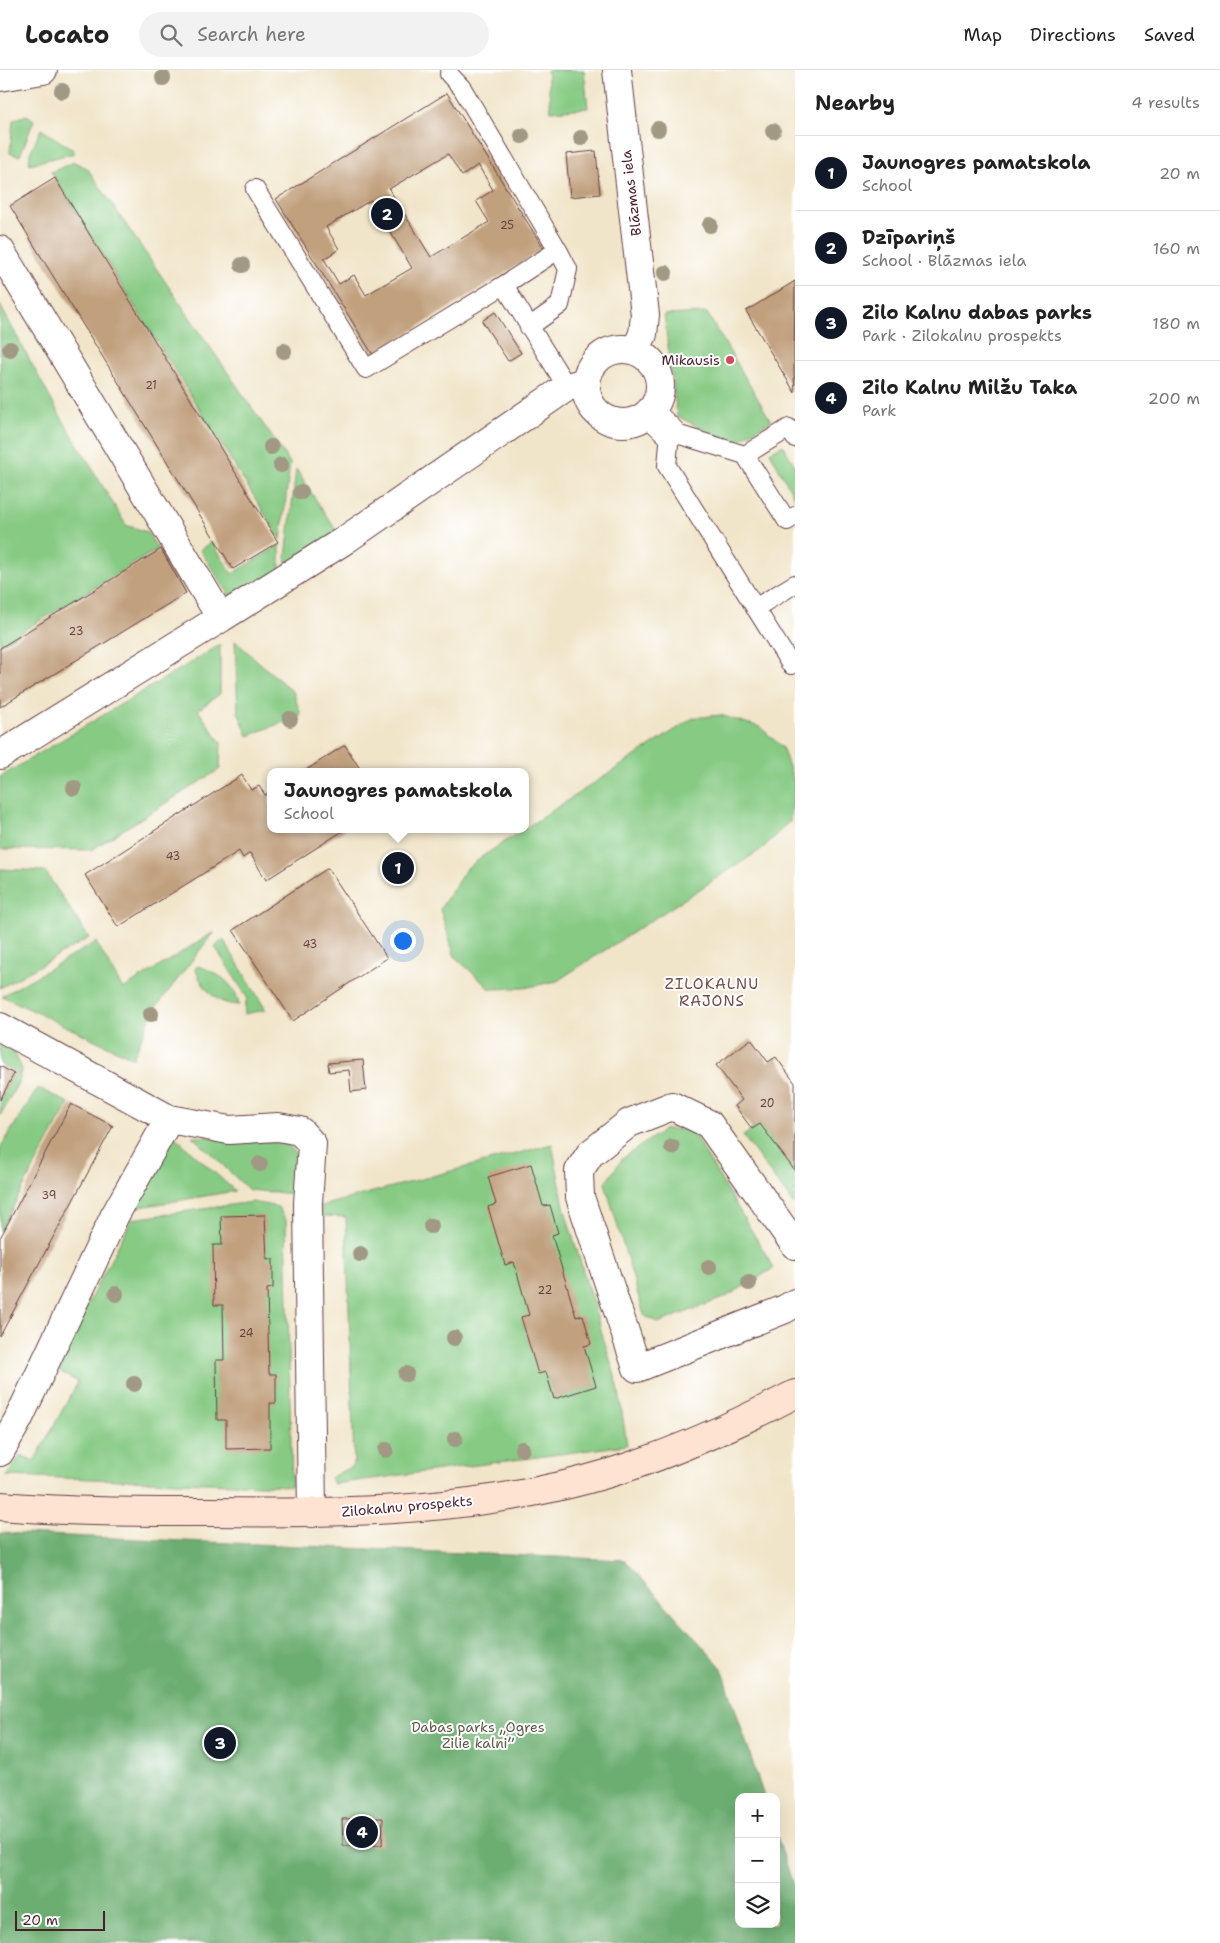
<!DOCTYPE html>
<html lang="en">
<head>
<meta charset="utf-8">
<style>
  body { margin:0; font-family:"Shantell Sans",sans-serif; background:#f2f2f2; color:#222 }
  .controls { position:absolute; right:15px; bottom:15px; display:grid; overflow:hidden; border-radius:10px; box-shadow:0 5px 20px #0002 }
  .controls button { width:45px; height:45px; display:grid; place-items:center; padding:0; border:0; border-bottom:1px solid #e0e0e0; background:#fff; color:#222; font:25px sans-serif }
  .scale { position:absolute; left:15px; bottom:12px; width:90px; box-sizing:border-box; padding-left:5px; border:2px solid #4a1f2b; border-top:0; font-size:14px; line-height:18px; white-space:nowrap; color:#4a1f2b; -webkit-text-stroke:4px #fff; paint-order:stroke }
  .you { position:absolute; left:402px; top:870px; width:18px; height:18px; margin:-12px; border:4px solid #fff; border-radius:50%; background:#1a73e8; box-shadow:0 0 0 8px #1a73e833 }
  .badge { display:grid; place-items:center; width:32px; height:32px; border-radius:50%; background:#111827; color:#fff; font-size:16px; font-weight:700 }
  .pin { position:absolute; translate:-50% -50%; border:2px solid #fff; box-shadow:0 1px 5px #0006 }
  .popup { position:absolute; left:267px; top:698px; width:262px; height:65px; box-sizing:border-box; display:grid; place-content:center; border-radius:10px; background:#fff; filter:drop-shadow(0 1px 4px #0005); font-size:16px; white-space:nowrap; color:#767676 }
  .popup b { font-size:19px; color:#222 }
  .popup::after { content:''; position:absolute; left:50%; top:100%; margin-left:-10px; border:10px solid transparent; border-top-color:#fff }
  .list { margin:0; padding:0; list-style:none }
  h2 { display:flex; justify-content:space-between; align-items:center; height:65px; margin:0; padding:0 20px; font-size:21px }
  h2 small { font-size:16px; font-weight:400; color:#767676 }
  .list li { display:grid; grid-template-columns:32px 1fr auto; gap:15px; align-items:center; box-sizing:border-box; height:75px; padding:0 20px; border-top:1px solid #e0e0e0 }
  .list b { display:block; font-size:19px; white-space:nowrap }
  .list p { margin:0; font-size:16px; white-space:nowrap; color:#767676 }
  .list em { font-size:16px; font-style:normal; color:#767676 }
  .icon { flex:none; width:28px; height:28px; fill:none; stroke:currentColor; stroke-width:2; stroke-linecap:round; stroke-linejoin:round }
  .map { position:relative; flex:none; width:795px; height:1873px; overflow:hidden }
  header { display:flex; align-items:center; gap:30px; box-sizing:border-box; height:70px; padding:0 25px; background:#fff; border-bottom:1px solid #e0e0e0 }
  header strong { font-size:24px }
  nav { display:flex; gap:28px; margin-inline-start:auto; font-size:18px }
  .search { width:350px; height:45px; background:#f2f2f2; display:flex; align-items:center; gap:12px; box-sizing:border-box; padding:0 18px; border-radius:28px; color:#767676; font-size:19px }
  main { display:flex }
  aside { flex:1; background:#fff }
  .map>svg:first-child { display:block }
</style>
</head>
<body>
<header>
<strong>Locato</strong>
<div class="search"><svg class="icon" aria-label="search" viewBox="0 0 24 24"><circle cx="10" cy="10" r="6"/><path d="M15 15l6 6"/></svg>Search here</div>
<nav><a>Map</a><a>Directions</a><a>Saved</a></nav>
</header>
<main>
<div class="map">
<svg width="795" height="1873" viewBox="0 0 795 1873">
  <rect width="100%" height="100%" fill="#fff"/>
  <filter id="ink" filterUnits="userSpaceOnUse"><feTurbulence type="fractalNoise" baseFrequency=".02" numOctaves="2"/><feDisplacementMap in="SourceGraphic" scale="10" xChannelSelector="R" yChannelSelector="G"/><feConvolveMatrix kernelMatrix="1 2 1 2 8 2 1 2 1" color-interpolation-filters="sRGB"/></filter>
  <filter id="wash" filterUnits="userSpaceOnUse"><feTurbulence type="fractalNoise" baseFrequency=".0096" numOctaves="4" result="noise"/><feDisplacementMap in="SourceGraphic" scale="20" xChannelSelector="R" yChannelSelector="G"/><feGaussianBlur stdDeviation="1.12" result="paint"/><feColorMatrix in="noise" values="0 0 0 0 0 0 0 0 0 0 0 0 0 0 0 0 0 1.4 0 .05"/><feComposite in="paint" operator="in"/></filter>
  <g filter="url(#wash)">
    <rect width="100%" height="100%" fill="#f1e5c9"/>
    <!-- green -->
    <path fill="#86ca83" stroke="#687457" d="M547 0H584L588 38 551 41Z
      M27 45 34 50 20 86 10 83 13 50Z
      M41 59 72 79 75 83 29 94 30 83Z
      M74 92 87 98 290 393 281 470 51 102Z
      M0 235 54 335 126 455 147 462 158 479 0 575Z
      M707 243 771 351 732 374 677 346 664 245Z
      M783 375 795 396 794 427 770 382Z
      M296 399 341 468 284 506Z
      M212 472 232 504 280 475V508L236 535 200 480Z
      M235 571 293 622 301 645 248 666 238 642Z
      M220 575V624L198 640 221 673 220 699 91 780 0 779V707Z
      M720 645 760 657 782 677 795 714 790 751 762 779 557 911 524 918 490 919 455 887 440 839 466 799 480 788 693 648Z
      M0 799 45 801 89 868 0 918Z
      M214 862 153 941 133 988 2 926 96 872 123 919Z
      M223 869 266 940 244 944 247 927 215 877Z
      M199 896C219 904 235 913 239 935 215 935 203 918 195 898Z
      M0 972 12 978 22 999 20 1005 0 994Z
      M14 1004 21 1007 0 1046V1030Z
      M38 1018 69 1033 0 1161V1078Z
      M760 1054 795 1101 794 1135 743 1066Z
      M665 1059 691 1060 774 1198 726 1227 658 1253 644 1245 605 1113 623 1088Z
      M174 1066 235 1121 128 1139Z
      M192 1066 286 1072 296 1084 295 1124 249 1120Z
      M552 1074 565 1141 618 1316 627 1375 334 1414 330 1408 354 1395 346 1147 322 1146 321 1136Z
      M252 1132 278 1137 286 1150 292 1416 6 1406 21 1385 34 1391 78 1312 54 1298 132 1149Z"/>
    <!-- forest -->
    <path fill="#6cae71" stroke="#5b664e" d="M0 1463 625 1490 722 1598 764 1727H739V1854H776V1764L795 1820V1873H0Z"/>
    <g id="blocks">
      <!-- building -->
      <path fill="#c1a07e" fill-rule="evenodd" d="M447 23 544 179 373 285 276 129ZM448 84 462 106 478 95 493 120 476 131 489 152 431 187 389 119ZM371 130 412 198 366 225 354 205 339 214 324 189 339 179 326 157Z
        M596 81 600 124 570 127 566 84Z
        M55 108 278 472 233 499 10 136Z
        M795 211 794 302 795 323 746 241Z
        M495 242 521 283 508 291 482 251Z
        M161 479 186 523 0 637V578Z
        M345 675 362 702H303Z
        M242 705 251 720 259 716 265 725 270 722V759H346L266 810 250 783 243 788 239 781 118 857 85 805Z
        M328 798 387 888 293 951 233 860Z
        M751 969 768 992 776 987 795 1013V1101L760 1054 752 1059 735 1036 742 1030 716 995Z
        M363 990 366 1020 351 1022 349 1000 329 1002 328 993Z
        M0 996 14 1004 0 1030Z
        M71 1034 113 1056 0 1266V1168Z
        M531 1094 543 1136 550 1135 558 1163 552 1165 576 1247 583 1245 587 1259 591 1274 584 1276 596 1316 554 1329 546 1302 538 1304 521 1247 529 1245 514 1192 505 1195 488 1137 496 1134 488 1107Z
        M265 1145 267 1189H273V1218L267 1219 269 1304H276V1333H270V1378L226 1379V1350H217L216 1290H224L223 1235H214L213 1175H222L221 1146Z
        M383 1748 382 1775 343 1776 342 1749Z"/>
    </g>
  </g>
  <g filter="url(#ink)">
    <use href="#blocks" fill-opacity="0" stroke="#633d43" stroke-width="1"/>
    <g fill="none" stroke-linecap="round" stroke-linejoin="round">
      <defs>
        <path id="lane" d="M449 4 462 18 558 180
          M255 119 366 299 504 215
          M529 257 560 235 568 199 558 180 504 215 567 317
          M745 385 789 358 795 368
          M755 538 795 514
          M791 595 667 396 670 362 745 385 787 451 795 446"/>
        <path id="street" d="M617 0 645 245 643 264 635 281
          M0 7 43 0
          M0 180 221 548 345 470 567 317 586 312
          M586 316a37 37 0 1 1 74 0a37 37 0 1 1-74 0Z
          M649 342 670 362
          M0 685 221 548
          M0 957 169 1049 229 1060 278 1057 300 1061 312 1074 308 1133 312 1443
          M795 1175 709 1054 672 1036 629 1053 590 1084 579 1101 580 1127 637 1298 785 1239 795 1233
          M0 1382 18 1350 115 1145 169 1049"/>
        <path id="secondary" d="M0 1436C70 1442 139 1442 209 1442 350 1444 499 1442 634 1395 690 1376 743 1351 795 1324"/>
      </defs>
      <!-- lane casing -->
      <use href="#lane" stroke="#633d43" stroke-width="20"/>
      <!-- street casing -->
      <use href="#street" stroke="#633d43" stroke-width="30"/>
      <!-- secondary casing -->
      <use href="#secondary" stroke="#633d43" stroke-width="30"/>
      <!-- lane -->
      <use href="#lane" stroke="#fff" stroke-width="18"/>
      <!-- street -->
      <use href="#street" stroke="#fff" stroke-width="28"/>
      <!-- secondary -->
      <use href="#secondary" stroke="#fee3d2" stroke-width="28"/>
    </g>
    <!-- trees -->
    <g fill="#a19983">
      <circle cx="163" cy="8" r="8"/>
      <circle cx="62" cy="21" r="8"/>
      <circle cx="658" cy="59" r="8"/>
      <circle cx="773" cy="61" r="8"/>
      <circle cx="522" cy="66" r="8"/>
      <circle cx="581" cy="68" r="8"/>
      <circle cx="710" cy="155" r="8"/>
      <circle cx="242" cy="195" r="8"/>
      <circle cx="665" cy="203" r="8"/>
      <circle cx="10" cy="279" r="8"/>
      <circle cx="284" cy="281" r="8"/>
      <circle cx="271" cy="377" r="8"/>
      <circle cx="281" cy="395" r="8"/>
      <circle cx="301" cy="422" r="8"/>
      <circle cx="290" cy="649" r="8"/>
      <circle cx="74" cy="718" r="8"/>
      <circle cx="151" cy="944" r="8"/>
      <circle cx="672" cy="1077" r="8"/>
      <circle cx="260" cy="1094" r="8"/>
      <circle cx="431" cy="1156" r="8"/>
      <circle cx="360" cy="1184" r="8"/>
      <circle cx="709" cy="1197" r="8"/>
      <circle cx="749" cy="1213" r="8"/>
      <circle cx="116" cy="1224" r="8"/>
      <circle cx="454" cy="1268" r="8"/>
      <circle cx="406" cy="1304" r="8"/>
      <circle cx="134" cy="1314" r="8"/>
      <circle cx="455" cy="1369" r="8"/>
      <circle cx="522" cy="1379" r="8"/>
      <circle cx="386" cy="1380" r="8"/>
    </g>
  </g>
  <!-- markers -->
  <circle fill="#d1495b" stroke="#fff" stroke-width="2" cx="730" cy="290" r="5"/>
  <g text-anchor="middle" dominant-baseline="central" stroke-width="4" stroke-linejoin="round" paint-order="stroke">
    <!-- number labels -->
    <g font-size="11" fill="#683f40">
      <text x="507" y="155">25</text>
      <text x="151" y="315">21</text>
      <text x="76" y="561">23</text>
      <text x="173" y="786">43</text>
      <text x="310" y="874">43</text>
      <text x="767" y="1033">20</text>
      <text x="49" y="1125">39</text>
      <text x="545" y="1220">22</text>
      <text x="246" y="1263">24</text>
    </g>
    <!-- street labels -->
    <g font-size="14" fill="#4a1f2b" stroke="#fff">
      <text transform="translate(631 123) rotate(-97)">Blāzmas iela</text>
      <text transform="translate(407 1436) rotate(-5)">Zilokalnu prospekts</text>
    </g>
    <!-- poi labels -->
    <g font-size="14" fill="#4a1f2b" stroke="#fff" text-anchor="end">
      <text x="720" y="290">Mikausis</text>
    </g>
    <!-- park labels -->
    <g font-size="14" fill="#5f5b4a" stroke="#fff">
      <text x="478" y="1657">Dabas parks „Ogres<tspan x="478" dy="16">Zilie kalni”</tspan></text>
    </g>
    <!-- neighbourhood labels -->
    <g font-size="15" letter-spacing="1" fill="#744c48" stroke="#fff">
      <text x="712" y="914">ZILOKALNU<tspan x="712" dy="17">RAJONS</tspan></text>
    </g>
  </g>
</svg>
<div class="controls">
<button>+</button>
<button>−</button>
<button><svg class="icon" aria-label="layers" viewBox="0 0 24 24"><path d="M12 4l9 5-9 5-9-5zM3 14l9 5 9-5"/></svg></button>
</div>
<div class="scale">20 m</div>
<div class="you"></div>
<div class="pin badge" style="left:398px;top:798px">1</div>
<div class="popup"><b>Jaunogres pamatskola</b>School</div>
<div class="pin badge" style="left:387px;top:144px">2</div>
<div class="pin badge" style="left:220px;top:1673px">3</div>
<div class="pin badge" style="left:362px;top:1762px">4</div>
</div>
<aside>
<h2>Nearby<small>4 results</small></h2>
<ul class="list">
<li><span class="badge">1</span><div><b>Jaunogres pamatskola</b><p>School</p></div><em>20 m</em></li>
<li><span class="badge">2</span><div><b>Dzīpariņš</b><p>School · Blāzmas iela</p></div><em>160 m</em></li>
<li><span class="badge">3</span><div><b>Zilo Kalnu dabas parks</b><p>Park · Zilokalnu prospekts</p></div><em>180 m</em></li>
<li><span class="badge">4</span><div><b>Zilo Kalnu Milžu Taka</b><p>Park</p></div><em>200 m</em></li>
</ul>
</aside>
</main>
</body>
</html>
